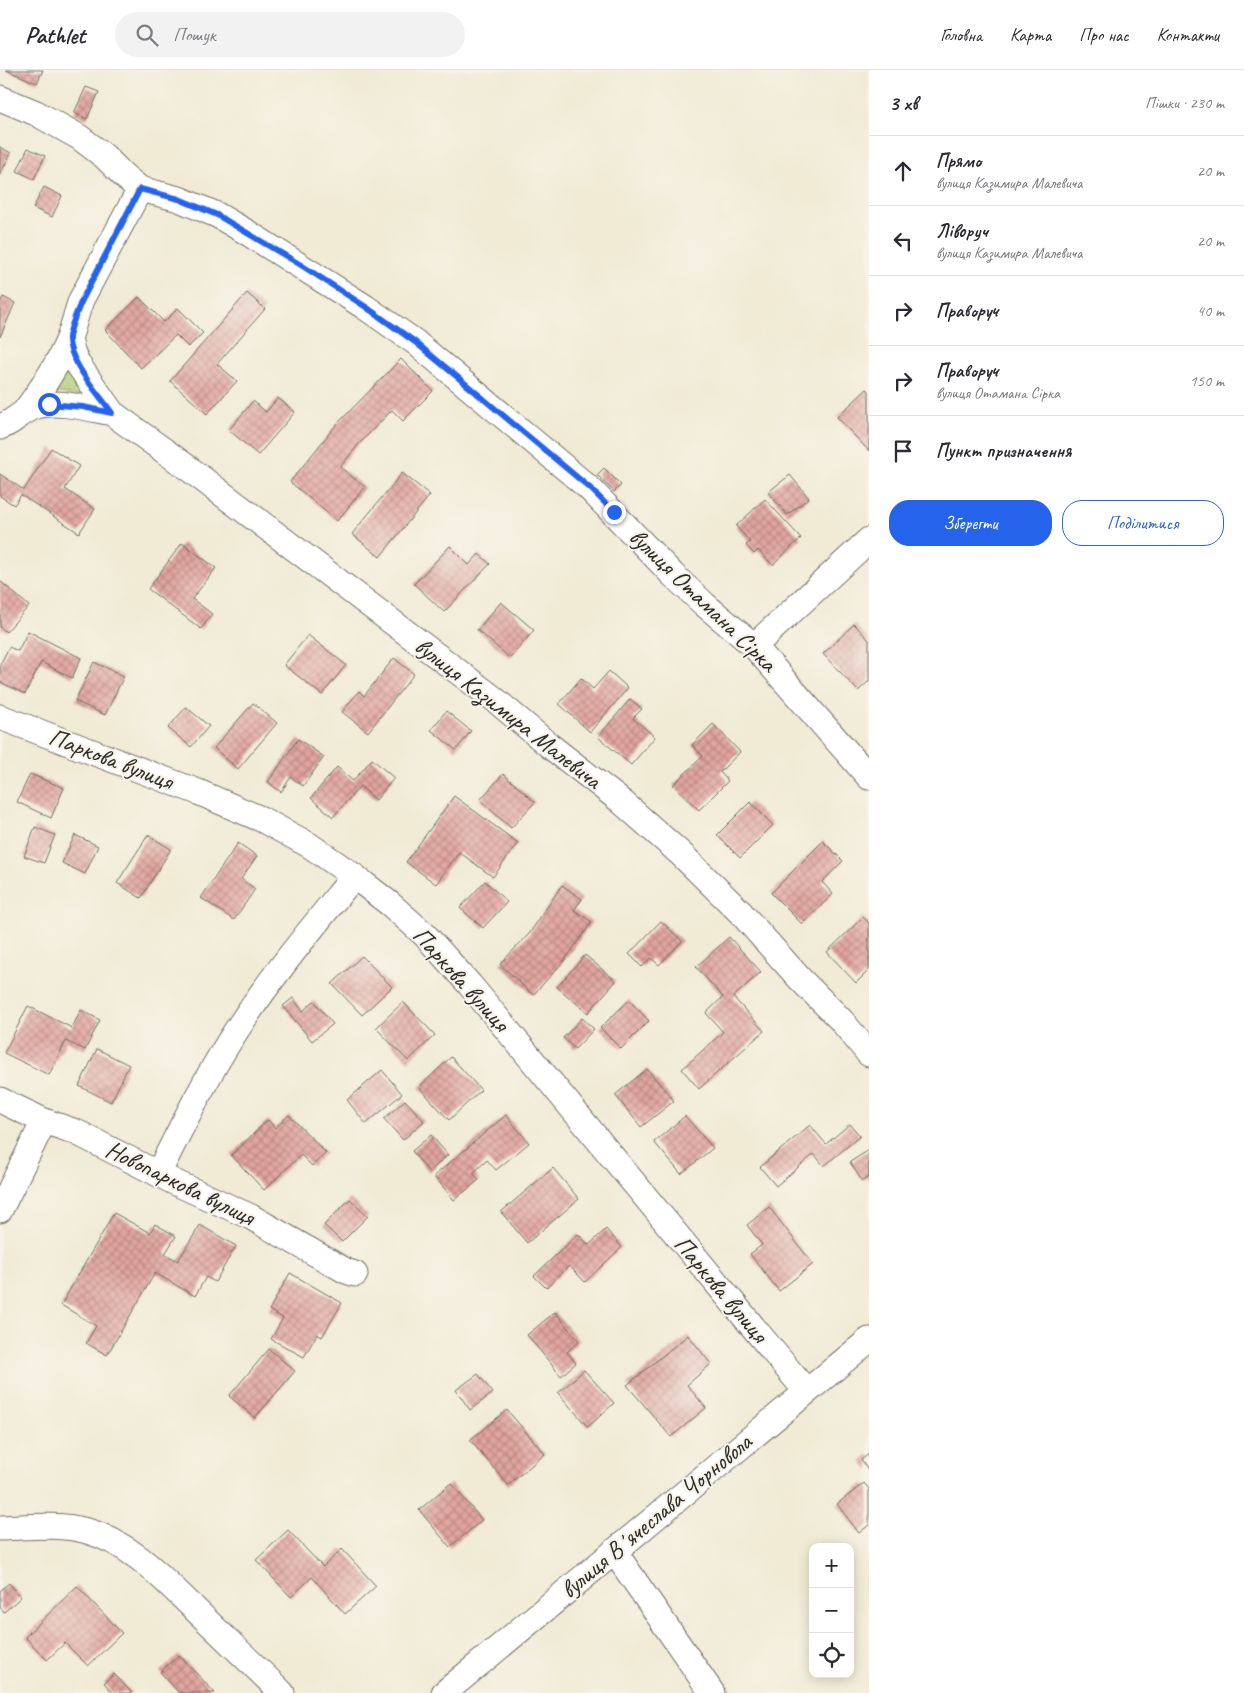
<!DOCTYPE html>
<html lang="uk">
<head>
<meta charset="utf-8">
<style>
  body { margin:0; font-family:Caveat,sans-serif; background:#f2f2f3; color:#2b2b33 }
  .controls { position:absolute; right:15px; bottom:15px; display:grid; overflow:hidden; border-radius:10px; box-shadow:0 2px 12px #0003 }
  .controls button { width:45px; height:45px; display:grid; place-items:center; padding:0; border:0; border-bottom:1px solid #e1e1e2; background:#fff; color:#2b2b33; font:25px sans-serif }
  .stop { position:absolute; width:15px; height:15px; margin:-11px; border:4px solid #2563eb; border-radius:50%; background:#fff }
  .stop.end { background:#2563eb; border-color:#fff; box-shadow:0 1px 5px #0008 }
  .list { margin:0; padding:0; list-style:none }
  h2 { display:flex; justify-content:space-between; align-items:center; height:65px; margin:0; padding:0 20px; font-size:21px }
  h2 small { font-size:16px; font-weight:400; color:#7c7c81 }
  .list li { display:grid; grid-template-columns:32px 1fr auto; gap:15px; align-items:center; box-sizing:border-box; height:70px; padding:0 20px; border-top:1px solid #e1e1e2 }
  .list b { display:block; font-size:19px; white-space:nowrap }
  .list p { margin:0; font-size:16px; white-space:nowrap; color:#7c7c81 }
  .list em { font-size:16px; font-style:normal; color:#7c7c81 }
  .actions { display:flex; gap:10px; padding:15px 20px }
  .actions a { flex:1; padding:11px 0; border:1px solid #2563eb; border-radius:20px; text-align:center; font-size:18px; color:#2563eb }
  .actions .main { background:#2563eb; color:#fff }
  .icon { flex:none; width:28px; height:28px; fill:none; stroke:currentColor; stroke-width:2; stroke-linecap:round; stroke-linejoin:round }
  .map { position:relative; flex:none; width:869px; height:1623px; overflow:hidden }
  header { display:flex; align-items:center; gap:30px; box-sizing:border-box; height:70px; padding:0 25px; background:#fff; border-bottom:1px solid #e1e1e2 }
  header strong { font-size:24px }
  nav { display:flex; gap:28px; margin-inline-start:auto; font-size:18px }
  .search { width:350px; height:45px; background:#f2f2f3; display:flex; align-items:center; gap:12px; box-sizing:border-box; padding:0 18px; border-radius:28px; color:#7c7c81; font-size:19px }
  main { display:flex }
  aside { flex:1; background:#fff }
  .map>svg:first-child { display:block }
</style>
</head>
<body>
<header>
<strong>Pathlet</strong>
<div class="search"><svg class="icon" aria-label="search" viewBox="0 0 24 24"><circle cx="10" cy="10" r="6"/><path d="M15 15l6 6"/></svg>Пошук</div>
<nav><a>Головна</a><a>Карта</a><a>Про нас</a><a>Контакти</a></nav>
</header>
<main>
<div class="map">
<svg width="869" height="1623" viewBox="0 0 869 1623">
  <defs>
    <pattern id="grass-dots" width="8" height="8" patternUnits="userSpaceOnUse" patternTransform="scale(1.25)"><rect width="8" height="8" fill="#aecc73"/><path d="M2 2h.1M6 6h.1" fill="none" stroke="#96af64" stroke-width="1.8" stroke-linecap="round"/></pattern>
    <pattern id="building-cross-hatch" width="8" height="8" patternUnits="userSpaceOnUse" patternTransform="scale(1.25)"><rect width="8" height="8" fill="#e2a59f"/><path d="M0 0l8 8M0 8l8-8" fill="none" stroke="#b78782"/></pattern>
  </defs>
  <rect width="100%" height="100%" fill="#f7f3e8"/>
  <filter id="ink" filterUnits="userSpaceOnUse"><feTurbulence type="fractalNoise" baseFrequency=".02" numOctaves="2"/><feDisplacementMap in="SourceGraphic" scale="10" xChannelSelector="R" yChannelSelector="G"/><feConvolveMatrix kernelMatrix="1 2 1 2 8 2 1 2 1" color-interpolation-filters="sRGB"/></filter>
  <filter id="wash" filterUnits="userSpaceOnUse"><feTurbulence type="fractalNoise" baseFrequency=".0096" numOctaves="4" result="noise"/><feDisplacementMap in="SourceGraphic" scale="20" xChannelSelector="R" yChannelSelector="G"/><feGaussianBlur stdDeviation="1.12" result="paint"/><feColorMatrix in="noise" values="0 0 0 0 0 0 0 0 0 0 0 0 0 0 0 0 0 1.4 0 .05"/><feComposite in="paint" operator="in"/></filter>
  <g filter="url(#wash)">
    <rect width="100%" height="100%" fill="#f1ebd5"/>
    <!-- grass -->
    <path fill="url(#grass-dots)" stroke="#6c7c4f" d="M64 296 92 328 45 321Z"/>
    <g id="blocks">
      <!-- building -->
      <path fill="url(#building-cross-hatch)" d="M6 0H43L37 13Z
        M86 17 99 22 87 49 74 43Z
        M0 77 11 83 0 105Z
        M28 78 45 86 34 109 17 101Z
        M44 117 62 126 52 147 33 138Z
        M247 223 265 239 217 294 237 311 207 344 170 311Z
        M3 227 15 233 0 267V233Z
        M139 227 164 252 178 238 203 263 188 277 176 265 141 298 105 260Z
        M401 289 433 321 403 351 392 340 359 374 340 397 365 417 337 451 290 412 336 355Z
        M867 319 869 321V381L837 347Z
        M278 328 295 342 258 385 229 360 253 331 266 342Z
        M51 378 79 396 65 419 95 439 79 463 21 425 14 435 0 426V404L24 420Z
        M604 398 621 415 614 422 597 405Z
        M402 403 430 425 380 487 352 464Z
        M790 405 809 428 787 445 768 422Z
        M765 429 801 468 773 495 758 480 754 484 746 475 750 472 736 456Z
        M182 473 216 498 192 529 212 544 201 559 148 519Z
        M450 476 469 495 479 484 490 494 444 542 414 514Z
        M0 511 29 536 6 562 0 557Z
        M501 532 534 560 510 588 477 560Z
        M854 554 869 570V611L858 621 823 584Z
        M28 561 81 588 72 608 41 592 25 624 0 612V595L9 577 18 581Z
        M308 565 346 595 322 625 284 595Z
        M394 588 414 604 368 662 342 642 359 621 364 626Z
        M94 592 124 606 105 645 75 631Z
        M609 601 628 618 590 662 559 634 581 608 593 619Z
        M630 629 642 639 633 648 655 667 631 695 598 667Z
        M253 633 277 653 238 699 214 678Z
        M186 637 209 656 191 677 168 658Z
        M446 641 471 661 456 680 431 660Z
        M713 654 740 682 720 702 728 711 699 740 673 715 703 686 692 675Z
        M298 669 324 687 303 716 291 707 281 722 268 712Z
        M372 689 394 708 376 730 360 716 333 747 311 728 337 697 353 711Z
        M30 704 64 718 51 748 17 732Z
        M503 704 535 732 511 758 480 730Z
        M454 726 518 773 493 807 459 782 436 814 406 792Z
        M750 732 773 755 740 788 717 765Z
        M35 757 55 765 44 793 24 786Z
        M75 765 98 776 85 804 62 793Z
        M148 765 171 779 141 828 117 813Z
        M823 771 843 791 822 812 833 824 802 854 771 823Z
        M238 773 257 786 241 809 255 819 234 850 201 828Z
        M485 811 507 832 483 858 460 838Z
        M562 815 582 829 574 840 592 852 564 891 533 925 500 894 529 864Z
        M863 847 869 853V900L856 913 827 882Z
        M661 851 682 871 659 895 651 888 642 897 629 884Z
        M729 867 761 902 733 927 764 961 699 1019 682 999 723 962 706 943 723 927 696 897Z
        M585 885 616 911 588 943 557 917Z
        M362 886 392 917 362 945 332 914Z
        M293 928 303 941 314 931 333 954 312 971 283 936Z
        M629 930 649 951 621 979 600 958Z
        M403 932 435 965 408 991 376 958Z
        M28 936 72 958 81 940 100 950 85 980 66 971 49 1005 4 983Z
        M582 948 594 959 575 979 563 968Z
        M97 979 129 995 111 1032 79 1016Z
        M451 987 481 1020 449 1050 419 1017Z
        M647 999 674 1031 641 1057 615 1025Z
        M382 1000 402 1024 366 1054 347 1030Z
        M405 1030 424 1051 403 1070 384 1049Z
        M289 1045 326 1083 312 1096 301 1085 264 1120 231 1085 268 1050 275 1058Z
        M506 1045 529 1073 496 1100 487 1090 473 1103 479 1110 454 1130 434 1106Z
        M685 1046 713 1078 681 1104 654 1072Z
        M850 1054 860 1066 824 1096 814 1084 776 1116 760 1097 810 1055 826 1074Z
        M431 1065 448 1085 429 1102 412 1081Z
        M869 1080V1107L862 1111 850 1092Z
        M553 1098 579 1129 527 1173 501 1142Z
        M350 1129 368 1146 342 1172 324 1155Z
        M769 1137 813 1194 779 1221 750 1184 762 1175 747 1155Z
        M114 1143 150 1163 155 1154 176 1166 165 1184 178 1191 200 1155 236 1176 215 1212 206 1207 195 1226 155 1203 107 1285 86 1273 96 1256 61 1235Z
        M606 1159 622 1177 585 1212 569 1196 546 1218 534 1206 578 1164 589 1175Z
        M290 1203 342 1233 322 1267 317 1264 304 1287 271 1269 283 1248 269 1240Z
        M555 1242 579 1271 567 1282 576 1293 561 1306 527 1265Z
        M688 1265 711 1294 687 1315 706 1338 671 1367 627 1315Z
        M269 1279 295 1301 255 1348 229 1326Z
        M584 1300 614 1333 588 1357 558 1323Z
        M478 1304 493 1323 470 1340 456 1320Z
        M507 1340 545 1384 508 1415 470 1370Z
        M869 1384V1402L861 1390Z
        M451 1413 482 1450 450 1477 419 1440Z
        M864 1413 869 1419V1455L859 1463 837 1434Z
        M288 1460 323 1497 342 1479 376 1516 345 1544 312 1507 291 1527 256 1490Z
        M9 1513 21 1527 4 1542 0 1537V1521Z
        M77 1516 122 1563 88 1596 65 1573 47 1590 25 1567Z
        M179 1585 215 1623H179L160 1602Z
        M114 1604 132 1623H113L104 1613Z"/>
    </g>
  </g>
  <g filter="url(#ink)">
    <use href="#blocks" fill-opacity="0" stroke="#706e66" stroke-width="1"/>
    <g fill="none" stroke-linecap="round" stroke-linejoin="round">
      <defs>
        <path id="minor" d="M0 28 36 43 79 67 104 86 124 106 140 119 179 129 217 145 248 163 365 237 415 272 589 418 673 505 704 534 754 576 869 707
          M69 268 72 281 77 293 112 343 188 398 493 628 550 676 622 732 681 784 741 843 800 909 841 950 869 984
          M25 341C41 320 57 296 68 271 73 258 76 244 81 230L140 119
          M0 357C13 353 21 342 34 337 54 329 91 339 112 343
          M754 576 869 470
          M0 647 198 722 261 749 309 775 354 806 390 834 425 865 470 915 806 1321
          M0 1030 44 1051 76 1062 174 1112 251 1147 346 1201 355 1204
          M158 1104C182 1056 205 1009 234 964 270 908 313 857 354 806
          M0 1140 44 1051
          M0 1458C29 1457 59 1453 87 1461 134 1474 168 1514 202 1546 229 1572 256 1597 282 1623
          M614 1481 712 1623
          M444 1623 869 1270"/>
      </defs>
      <!-- minor casing -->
      <use href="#minor" stroke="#706e66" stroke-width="27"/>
      <!-- minor -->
      <use href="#minor" stroke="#fff" stroke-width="25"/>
    </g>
  </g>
  <g fill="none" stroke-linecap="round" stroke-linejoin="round" filter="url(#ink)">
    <!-- route -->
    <path stroke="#2563eb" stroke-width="6" d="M49 334 83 337 112 343C99 324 67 290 69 267 71 254 77 242 82 230L140 119 179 129 217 145 301 195 366 237 415 272 461 310 590 418 614 442"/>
  </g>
  <g text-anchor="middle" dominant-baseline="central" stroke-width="4" stroke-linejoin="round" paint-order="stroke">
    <!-- street labels -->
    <g font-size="25" fill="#2b2b2b" stroke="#f7f3e8">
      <text transform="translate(703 530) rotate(44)">вулиця Отамана Сірка</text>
      <text transform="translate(508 643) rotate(38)">вулиця Казимира Малевича</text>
      <text transform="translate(111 689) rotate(21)">Паркова вулиця</text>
      <text transform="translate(461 909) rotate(48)">Паркова вулиця</text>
      <text transform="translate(180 1113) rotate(26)">Новопаркова вулиця</text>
      <text transform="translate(721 1219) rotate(50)">Паркова вулиця</text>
      <text transform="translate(656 1446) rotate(-40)">вулиця Вʼячеслава Чорновола</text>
    </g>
  </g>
</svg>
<div class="controls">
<button>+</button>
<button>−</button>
<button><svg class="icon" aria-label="locate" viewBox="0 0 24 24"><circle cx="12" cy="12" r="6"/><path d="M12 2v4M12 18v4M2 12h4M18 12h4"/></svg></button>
</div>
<div class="stop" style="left:49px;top:334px"></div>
<div class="stop end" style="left:614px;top:442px"></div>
</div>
<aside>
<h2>3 хв<small>Пішки · 230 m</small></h2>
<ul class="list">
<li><svg class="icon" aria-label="ahead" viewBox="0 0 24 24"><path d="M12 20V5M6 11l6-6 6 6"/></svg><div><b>Прямо</b><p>вулиця Казимира Малевича</p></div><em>20 m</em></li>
<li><svg class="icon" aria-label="left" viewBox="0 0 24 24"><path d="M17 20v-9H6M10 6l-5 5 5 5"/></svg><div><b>Ліворуч</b><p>вулиця Казимира Малевича</p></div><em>20 m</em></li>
<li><svg class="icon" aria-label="right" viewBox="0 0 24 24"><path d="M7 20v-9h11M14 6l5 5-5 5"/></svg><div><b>Праворуч</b></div><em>40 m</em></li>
<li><svg class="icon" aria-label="right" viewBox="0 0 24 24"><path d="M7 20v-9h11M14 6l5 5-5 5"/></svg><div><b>Праворуч</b><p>вулиця Отамана Сірка</p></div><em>150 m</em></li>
<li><svg class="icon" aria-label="arrive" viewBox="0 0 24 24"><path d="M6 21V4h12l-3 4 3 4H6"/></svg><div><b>Пункт призначення</b></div></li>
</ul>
<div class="actions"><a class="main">Зберегти</a><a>Поділитися</a></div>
</aside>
</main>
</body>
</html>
